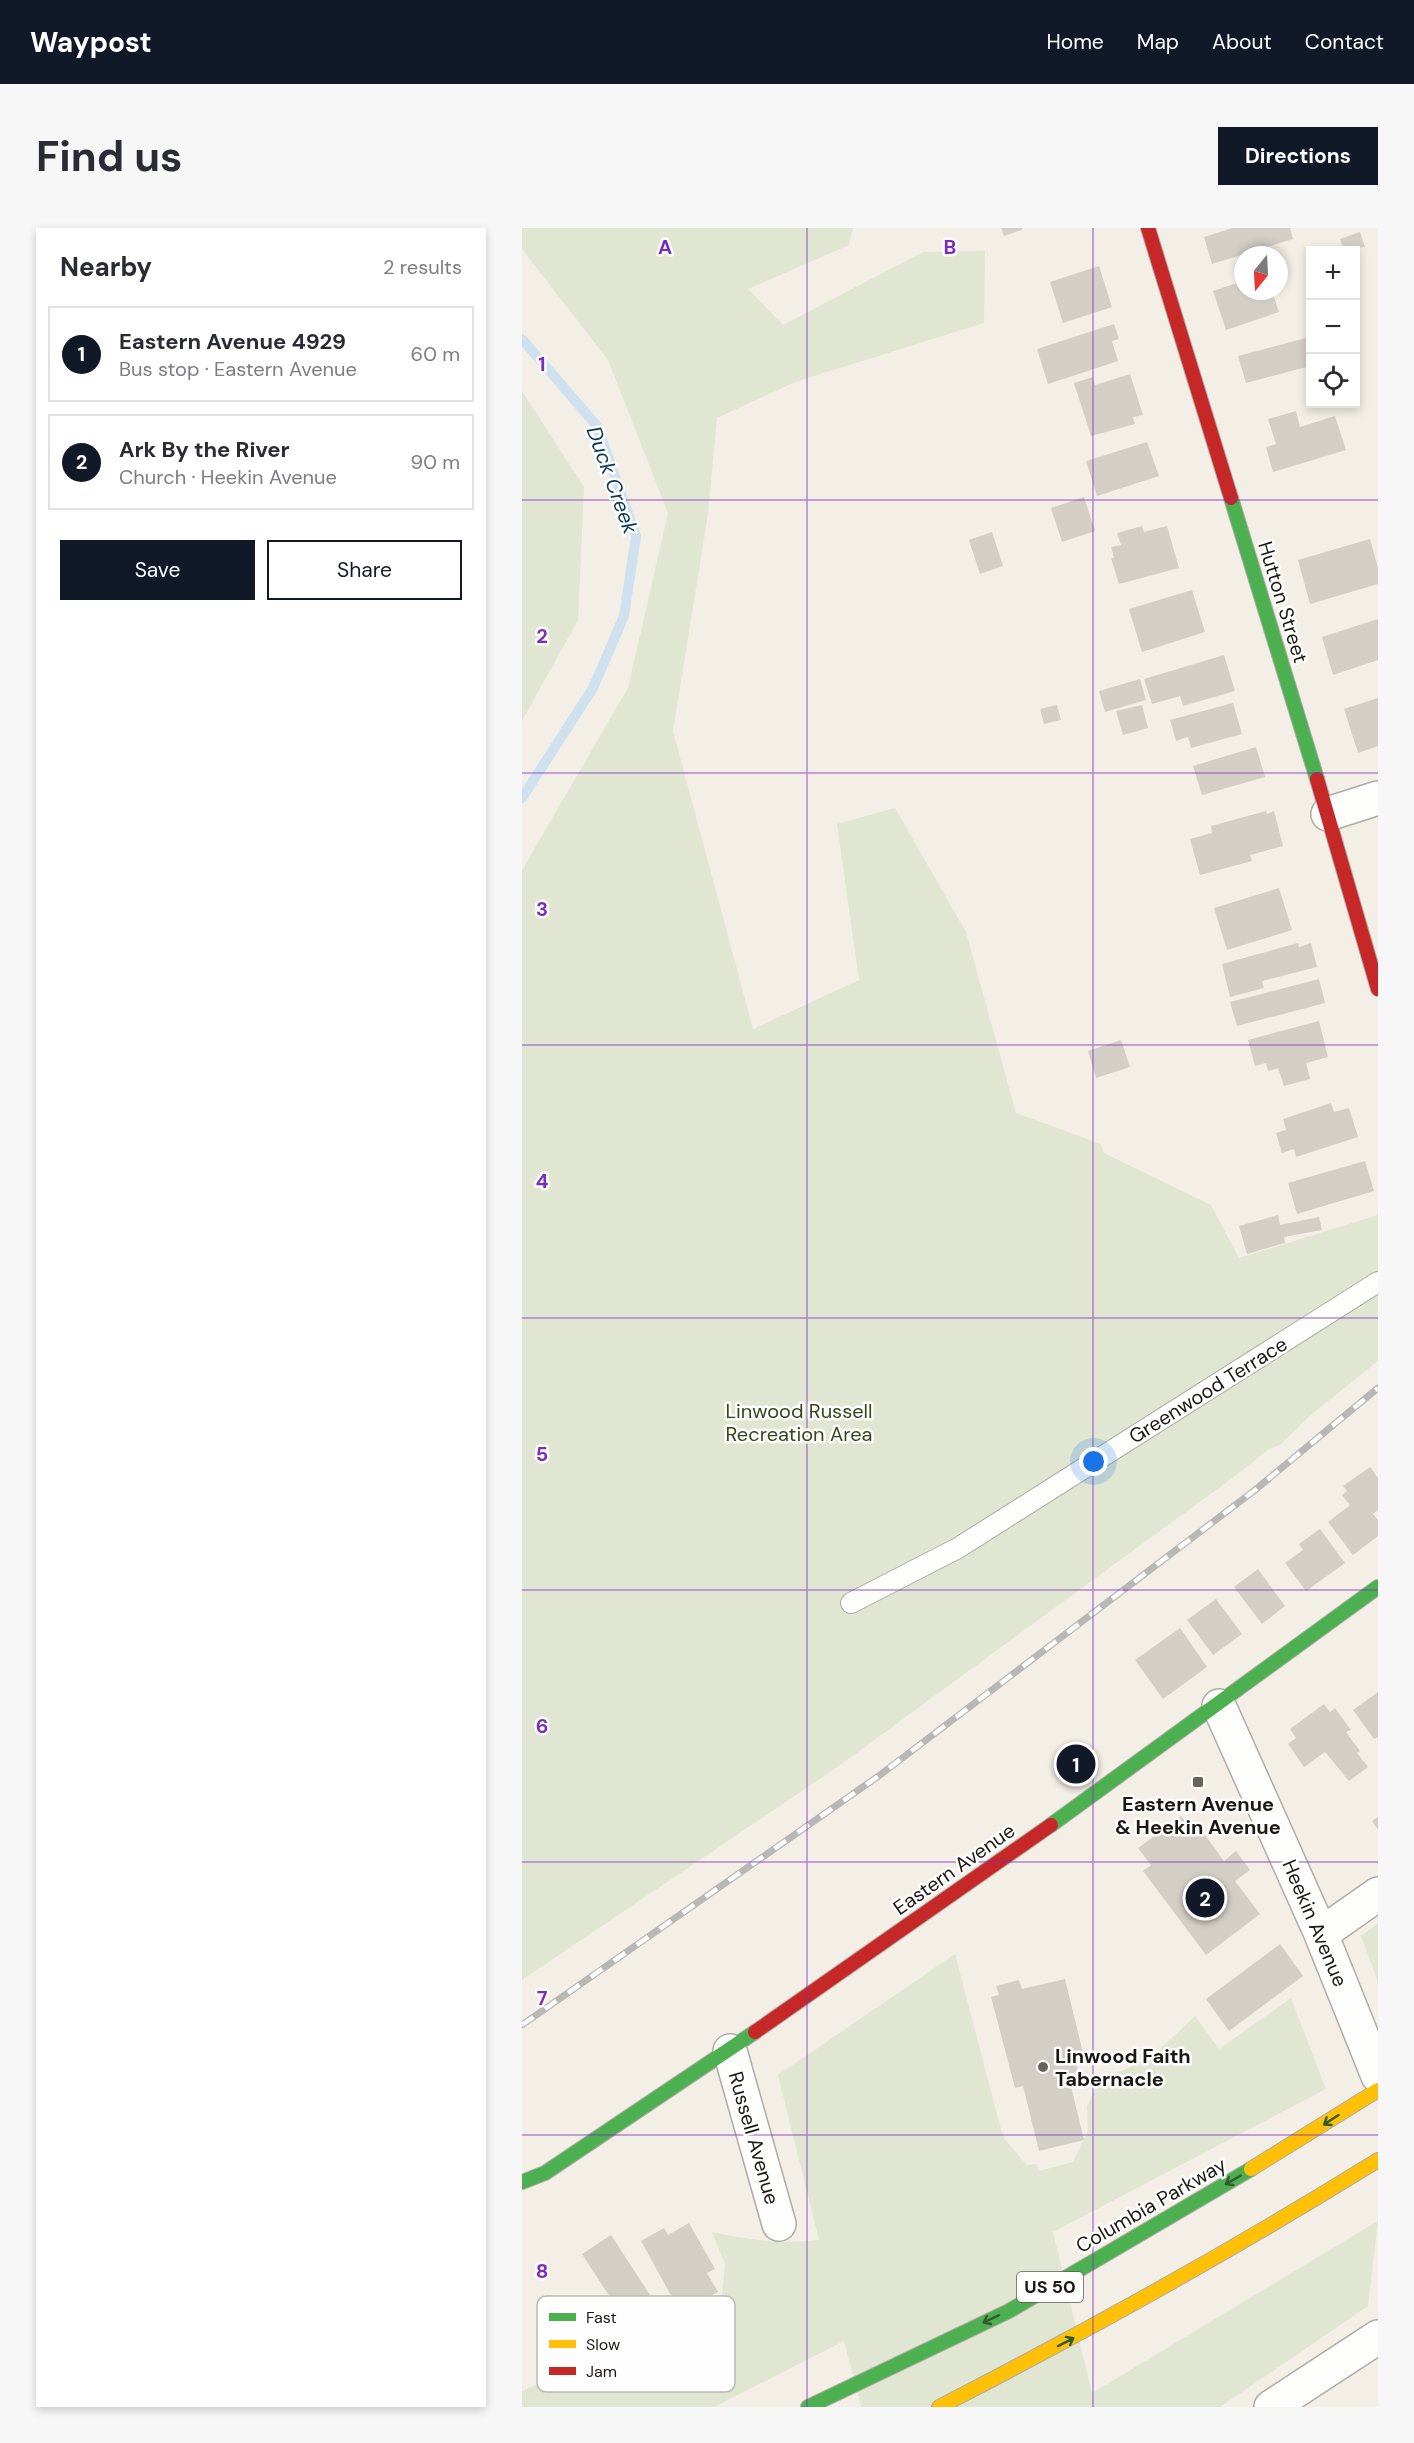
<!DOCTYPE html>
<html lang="en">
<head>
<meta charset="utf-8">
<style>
  body { margin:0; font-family:"DM Sans",sans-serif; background:#f7f7f7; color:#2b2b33 }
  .controls { position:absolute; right:18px; top:18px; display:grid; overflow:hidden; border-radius:0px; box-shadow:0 3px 9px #0003 }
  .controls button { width:54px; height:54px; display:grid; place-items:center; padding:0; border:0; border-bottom:2px solid #e1e1e2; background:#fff; color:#2b2b33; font:30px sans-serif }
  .compass { position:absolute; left:712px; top:18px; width:54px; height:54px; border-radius:50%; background:#fff; box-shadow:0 3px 9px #0003; rotate:198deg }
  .you { position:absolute; left:572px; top:1234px; width:21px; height:21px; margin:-15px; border:4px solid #fff; border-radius:50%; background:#1a73e8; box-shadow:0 0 0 9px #1a73e833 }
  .badge { display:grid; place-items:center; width:39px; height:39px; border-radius:50%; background:#111827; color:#fff; font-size:20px; font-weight:700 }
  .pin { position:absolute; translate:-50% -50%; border:3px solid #fff; box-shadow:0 2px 6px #0006 }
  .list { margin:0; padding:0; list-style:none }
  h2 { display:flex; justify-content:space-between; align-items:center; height:78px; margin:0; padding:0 24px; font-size:26px }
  h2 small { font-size:20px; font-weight:400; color:#7c7c81 }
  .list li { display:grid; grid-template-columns:39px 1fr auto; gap:18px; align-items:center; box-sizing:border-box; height:96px; margin:0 12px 12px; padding:0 12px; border:2px solid #e1e1e2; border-radius:0px }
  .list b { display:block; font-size:22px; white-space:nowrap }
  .list p { margin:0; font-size:20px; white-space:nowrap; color:#7c7c81 }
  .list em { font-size:20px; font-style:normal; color:#7c7c81 }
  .actions { display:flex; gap:12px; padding:18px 24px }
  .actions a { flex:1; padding:14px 0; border:2px solid #111827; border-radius:0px; text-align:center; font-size:21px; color:#111827 }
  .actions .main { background:#111827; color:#fff }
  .icon { flex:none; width:33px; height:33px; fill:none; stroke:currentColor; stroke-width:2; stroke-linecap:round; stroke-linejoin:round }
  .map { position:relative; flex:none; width:856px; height:2179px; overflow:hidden; border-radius:0px }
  header { display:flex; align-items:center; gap:36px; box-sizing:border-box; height:84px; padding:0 30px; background:#111827; color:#fff }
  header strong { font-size:28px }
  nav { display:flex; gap:33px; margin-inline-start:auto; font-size:21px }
  .intro { display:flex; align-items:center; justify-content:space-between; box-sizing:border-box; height:144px; padding:0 36px }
  h1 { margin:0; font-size:42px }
  .button { padding:15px 27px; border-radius:0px; background:#111827; color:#fff; font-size:21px; font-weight:700 }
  main { display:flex; gap:36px; padding:0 36px }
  aside { flex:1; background:#fff; border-radius:0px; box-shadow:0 3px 9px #0003 }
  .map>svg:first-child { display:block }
</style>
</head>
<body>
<header>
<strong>Waypost</strong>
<nav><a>Home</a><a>Map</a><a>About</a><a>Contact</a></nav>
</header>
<div class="intro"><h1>Find us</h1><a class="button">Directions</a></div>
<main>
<aside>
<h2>Nearby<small>2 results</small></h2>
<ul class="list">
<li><span class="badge">1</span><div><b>Eastern Avenue 4929</b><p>Bus stop · Eastern Avenue</p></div><em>60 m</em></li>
<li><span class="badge">2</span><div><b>Ark By the River</b><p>Church · Heekin Avenue</p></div><em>90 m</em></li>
</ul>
<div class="actions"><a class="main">Save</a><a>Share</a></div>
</aside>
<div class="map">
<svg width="856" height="2179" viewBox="0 0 856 2179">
  <rect width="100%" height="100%" fill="#f3efe6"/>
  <!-- green -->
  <path fill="#e0e6d2" d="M0 0H331L327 17 226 61 261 97 401 24 463 23 462 95 273 154 195 190 186 286 151 503 231 801 337 752 315 596 373 580 444 704 494 885 579 916 582 925 689 977 717 1030 856 987V1133L790 1186 758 1217 747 1221 713 1248 314 1540 0 1752V642L106 460 146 285 86 132 0 21Z
    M0 163 62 259 56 392 0 493Z
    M856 1695V1754L839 1708Z
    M433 1726 481 1909 505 1937 515 1936 517 1943 551 1934 566 1902 565 1878 577 1853 630 1829 673 1788 697 1821 769 1770 804 1861 531 2004 570 2165 856 1993 846 2078 698 2179H339L322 2113 192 2179H0V2163L60 2136 157 2109 199 2077 203 2036 190 2004C226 2012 260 2016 297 2012L256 1847Z"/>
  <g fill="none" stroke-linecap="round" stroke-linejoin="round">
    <!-- stream -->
    <path stroke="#cfe1ee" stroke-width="10" d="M0 111 75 198 114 308 102 388 71 460 0 570"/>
  </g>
  <!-- building -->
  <path fill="#d4cfc6" d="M479 0H500V2L482 8Z
    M711 0H768L771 11 690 36 682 9Z
    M838 4 843 19 822 22 818 11Z
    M577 38 590 79 541 95 528 54Z
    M721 53V63H750L757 84 704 102 691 63Z
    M592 96 597 111 590 113 596 133 526 156 515 121Z
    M788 109V138L724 155 716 128Z
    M608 146 621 187 611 189 613 196 569 208 552 155 571 149 573 157Z
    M774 183 778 199 813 188 824 222 751 244 744 219 754 216 746 191Z
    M625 214 637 248 575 268 564 233Z
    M562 269 573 303 540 314 529 280Z
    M620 298 622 304 645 298 657 340 597 356 589 330H592L589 319 599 317 595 305Z
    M470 304 481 338 458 346 447 312Z
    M848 311 856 340V356L788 376 776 332Z
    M670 362 683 404 620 424 607 381Z
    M856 391V432L811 447 800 409Z
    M702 427 713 463 661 478 658 468 630 476 622 451Z
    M618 451 624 472 583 484 577 463Z
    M856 470V518L836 525 822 481Z
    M711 475 720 506 669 520 666 509 654 513 648 492Z
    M535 477 539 492 522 496 518 481Z
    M620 477 626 500 601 507 594 483Z
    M734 519 743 549 680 567 671 538Z
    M744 583 745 586 752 583 761 618 728 627 730 633 678 647 668 611 690 605 689 598Z
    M757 660 770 702 705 722 692 680Z
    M776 715 777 719 789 715 795 739 740 753 742 760 708 769 700 736Z
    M797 751 803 775 715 798 708 774Z
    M797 793 806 829 784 835 788 851 762 858 756 840 746 843 744 835 733 838 726 812Z
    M599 812 608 839 574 850 566 823Z
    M809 875 812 884 827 880 836 909 774 929 772 921 760 925 754 905 764 902 761 891Z
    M843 933 852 963 775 986 766 955Z
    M756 987 758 997 797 989 800 1002 762 1009 763 1015 725 1026 717 998Z
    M848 1239 856 1250V1282L851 1286 856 1292V1308L831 1327 806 1294 828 1277 820 1267 825 1263 821 1258Z
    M798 1301 823 1335 784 1363 763 1335 781 1322 777 1316Z
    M736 1341 763 1378 740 1396 712 1359Z
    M694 1371 720 1406 691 1427 665 1392Z
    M658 1400 685 1439 641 1471 613 1432Z
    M856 1464V1509L852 1511 831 1482Z
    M802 1476 808 1484 813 1480 829 1502 824 1504 838 1523 835 1525 846 1539 827 1553 803 1524 782 1539 766 1516 774 1510 768 1501Z
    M659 1588 672 1605 678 1600 702 1633 714 1623 728 1642 713 1653 738 1686 684 1727 621 1643 629 1637 616 1620Z
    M856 1589V1602L850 1593Z
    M758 1716 781 1748 707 1803 684 1771Z
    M543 1751 563 1833 554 1835 556 1844 546 1846 562 1912 517 1923 501 1858 493 1860 469 1769 477 1767 474 1758 497 1752 500 1761Z
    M167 1995 193 2041 185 2045 196 2064 166 2080 164 2077 157 2082 119 2013 142 2000 146 2007Z
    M89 2007 128 2067 99 2086 60 2026Z"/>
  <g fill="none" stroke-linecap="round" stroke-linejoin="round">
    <defs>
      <path id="lane" d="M329 1375 436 1320 856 1054"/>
      <path id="street" d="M806 586 856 570
        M697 1478 799 1706 856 1848
        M799 1706 856 1666
        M208 1823 257 1996
        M749 2179 856 2109"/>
      <path id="fast" d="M709 270 795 551
        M529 1597 856 1359
        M0 1954 23 1945 233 1804
        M286 2179 487 2083 729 1941"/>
      <path id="slow" d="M729 1941 856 1862
        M417 2179C567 2102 713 2021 856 1932"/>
      <path id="jam" d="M626 0 709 270
        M795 551 856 761
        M233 1804 529 1597"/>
    </defs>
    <!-- lane casing -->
    <use href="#lane" stroke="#afaba5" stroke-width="22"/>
    <!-- street casing -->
    <use href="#street" stroke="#afaba5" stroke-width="36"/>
    <!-- fast casing -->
    <use href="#fast" stroke="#afaba5" stroke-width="16"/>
    <!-- slow casing -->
    <use href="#slow" stroke="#afaba5" stroke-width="16"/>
    <!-- jam casing -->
    <use href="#jam" stroke="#afaba5" stroke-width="16"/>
    <!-- lane -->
    <use href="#lane" stroke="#fdfdfb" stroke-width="20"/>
    <!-- street -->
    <use href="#street" stroke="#fdfdfb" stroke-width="33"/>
    <!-- fast -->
    <use href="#fast" stroke="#4caf50" stroke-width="14"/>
    <!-- slow -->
    <use href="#slow" stroke="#ffc107" stroke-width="14"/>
    <!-- jam -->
    <use href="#jam" stroke="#c62828" stroke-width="14"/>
    <defs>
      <path id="rail" d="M0 1797 358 1547 733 1262 856 1160"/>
    </defs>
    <!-- rail casing -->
    <use href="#rail" stroke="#b8b7b5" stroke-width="7"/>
    <!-- rail -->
    <use href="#rail" stroke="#fefefe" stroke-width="4.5" stroke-dasharray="14" stroke-linecap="butt"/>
  </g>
  <!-- one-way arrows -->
  <defs><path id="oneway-shaft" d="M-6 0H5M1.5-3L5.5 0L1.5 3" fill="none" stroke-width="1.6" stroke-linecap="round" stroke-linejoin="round" transform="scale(1.5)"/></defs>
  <g stroke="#315b2e">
    <use href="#oneway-shaft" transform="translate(809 1892) rotate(147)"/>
    <use href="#oneway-shaft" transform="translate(711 1952) rotate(150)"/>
    <use href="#oneway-shaft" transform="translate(469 2091) rotate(154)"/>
    <use href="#oneway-shaft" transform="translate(544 2114) rotate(-27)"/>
  </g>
  <!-- grid -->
  <path fill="none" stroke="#7b2cbf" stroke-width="1.5" stroke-opacity="0.55" d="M285 0V2179M571 0V2179M0 272H856M0 545H856M0 817H856M0 1090H856M0 1362H856M0 1634H856M0 1907H856"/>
  <!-- markers -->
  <g fill="#67635c" stroke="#fefefe" stroke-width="2">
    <rect x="670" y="1548" width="12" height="12" rx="3"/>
    <circle cx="521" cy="1839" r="6"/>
  </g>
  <g text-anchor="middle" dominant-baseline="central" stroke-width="5" stroke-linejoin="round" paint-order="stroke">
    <!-- shield labels -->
    <rect fill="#fefefe" stroke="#5f5c59" stroke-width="1.5" x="495" y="2044" width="66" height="30" rx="4.5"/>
    <g font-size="18" font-weight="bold" fill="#1b1712">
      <text x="528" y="2059">US 50</text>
    </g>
    <!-- street labels -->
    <g font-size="20" fill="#1b1712" stroke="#fefefe">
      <text transform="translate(761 374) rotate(73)">Hutton Street</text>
      <text transform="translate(686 1162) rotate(-32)">Greenwood Terrace</text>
      <text transform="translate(432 1641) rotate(-35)">Eastern Avenue</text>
      <text transform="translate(793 1695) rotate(67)">Heekin Avenue</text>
      <text transform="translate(232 1910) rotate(74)">Russell Avenue</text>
      <text transform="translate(629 1977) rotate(-30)">Columbia Parkway</text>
    </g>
    <!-- park labels -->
    <g font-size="20" fill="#354718" stroke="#fefefe">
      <text x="277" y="1183">Linwood Russell<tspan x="277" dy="23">Recreation Area</tspan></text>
    </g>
    <!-- poi labels -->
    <g font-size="20" font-weight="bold" fill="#1b1712" stroke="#fefefe">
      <text x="676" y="1576">Eastern Avenue<tspan x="676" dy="23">&amp; Heekin Avenue</tspan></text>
      <text x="533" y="1828" text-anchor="start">Linwood Faith<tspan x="533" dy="23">Tabernacle</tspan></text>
    </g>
    <!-- water labels -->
    <g font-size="21" font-style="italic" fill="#0b3a59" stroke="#fefefe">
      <text transform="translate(90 252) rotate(70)">Duck Creek</text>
    </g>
  </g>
  <!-- legend -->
  <rect x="15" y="2068" width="198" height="96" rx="9" fill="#fefefe" stroke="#bab9b7" stroke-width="1.5"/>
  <rect x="27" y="2085" width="27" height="8" fill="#4caf50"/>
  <rect x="27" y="2112" width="27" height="8" fill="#ffc107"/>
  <rect x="27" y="2139" width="27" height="8" fill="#c62828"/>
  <g font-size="16" fill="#1b1712">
    <text x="64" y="2095">Fast</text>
    <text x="64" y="2122">Slow</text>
    <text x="64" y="2149">Jam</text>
  </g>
  <g font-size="20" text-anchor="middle" font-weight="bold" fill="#7b2cbf" stroke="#fefefe" stroke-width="5" stroke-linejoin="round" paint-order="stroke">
    <text x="143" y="26">A</text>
    <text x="428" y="26">B</text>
    <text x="20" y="143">1</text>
    <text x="20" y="415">2</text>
    <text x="20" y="688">3</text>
    <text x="20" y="960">4</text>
    <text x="20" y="1233">5</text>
    <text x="20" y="1505">6</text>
    <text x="20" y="1777">7</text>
    <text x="20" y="2050">8</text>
  </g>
</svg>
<div class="controls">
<button>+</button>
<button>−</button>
<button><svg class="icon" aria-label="locate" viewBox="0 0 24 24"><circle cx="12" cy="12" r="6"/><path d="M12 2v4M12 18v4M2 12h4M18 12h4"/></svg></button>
</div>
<svg class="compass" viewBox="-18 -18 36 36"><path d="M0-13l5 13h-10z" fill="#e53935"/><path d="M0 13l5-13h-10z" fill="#7c7c81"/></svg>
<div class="you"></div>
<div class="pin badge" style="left:554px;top:1536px">1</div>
<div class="pin badge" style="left:683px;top:1670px">2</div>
</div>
</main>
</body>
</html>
